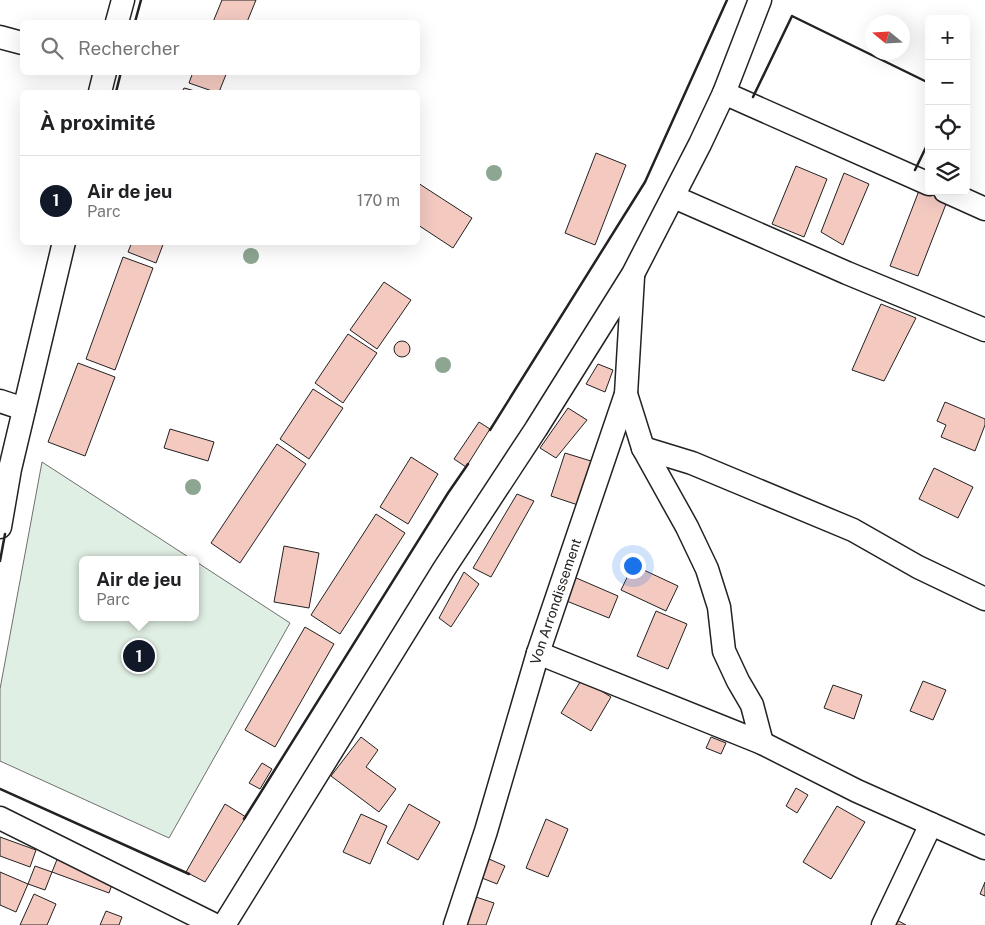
<!DOCTYPE html>
<html lang="fr">
<head>
<meta charset="utf-8">
<style>
  body { margin:0; font-family:"Public Sans",sans-serif; background:#f2f2f2; color:#202124 }
  .controls { position:absolute; right:15px; top:15px; display:grid; overflow:hidden; border-radius:8px; box-shadow:0 5px 20px #0002 }
  .controls button { width:45px; height:45px; display:grid; place-items:center; padding:0; border:0; border-bottom:1px solid #e0e0e0; background:#fff; color:#202124; font:25px sans-serif }
  .compass { position:absolute; left:865px; top:15px; width:45px; height:45px; border-radius:50%; background:#fff; box-shadow:0 5px 20px #0002; rotate:288deg }
  .you { position:absolute; left:632px; top:565px; width:18px; height:18px; margin:-12px; border:4px solid #fff; border-radius:50%; background:#1a73e8; box-shadow:0 0 0 8px #1a73e833 }
  .badge { display:grid; place-items:center; width:32px; height:32px; border-radius:50%; background:#111827; color:#fff; font-size:16px; font-weight:700 }
  .pin { position:absolute; translate:-50% -50%; border:2px solid #fff; box-shadow:0 1px 5px #0006 }
  .popup { position:absolute; left:79px; top:556px; width:120px; height:65px; box-sizing:border-box; display:grid; place-content:center; border-radius:8px; background:#fff; filter:drop-shadow(0 1px 4px #0005); font-size:16px; white-space:nowrap; color:#757577 }
  .popup b { font-size:19px; color:#202124 }
  .popup::after { content:''; position:absolute; left:50%; top:100%; margin-left:-10px; border:10px solid transparent; border-top-color:#fff }
  .list { margin:0; padding:0; list-style:none }
  h2 { display:flex; justify-content:space-between; align-items:center; height:65px; margin:0; padding:0 20px; font-size:21px }
  h2 small { font-size:16px; font-weight:400; color:#757577 }
  .list li { display:grid; grid-template-columns:32px 1fr auto; gap:15px; align-items:center; box-sizing:border-box; height:90px; padding:0 20px; border-top:1px solid #e0e0e0 }
  .list b { display:block; font-size:19px; white-space:nowrap }
  .list p { margin:0; font-size:16px; white-space:nowrap; color:#757577 }
  .list em { font-size:16px; font-style:normal; color:#757577 }
  .icon { flex:none; width:28px; height:28px; fill:none; stroke:currentColor; stroke-width:2; stroke-linecap:round; stroke-linejoin:round }
  .map { position:relative; flex:none; width:985px; height:925px; overflow:hidden }
  .search { position:absolute; background:#fff; box-shadow:0 5px 20px #0002; left:20px; top:20px; width:400px; height:55px; display:flex; align-items:center; gap:12px; box-sizing:border-box; padding:0 18px; border-radius:8px; color:#757577; font-size:19px }
  .panel { position:absolute; background:#fff; box-shadow:0 5px 20px #0002; left:20px; top:90px; width:400px; height:155px; border-radius:8px }
  .map>svg:first-child { display:block }
</style>
</head>
<body>
<div class="map">
<svg width="985" height="925" viewBox="0 0 985 925">
  <rect width="100%" height="100%" fill="#fff"/>
  <!-- green -->
  <path fill="#e0efe3" stroke="#6f6f6f" d="M42 462 193 560H83V617H195V561L290 623 169 838 0 761V689Z"/>
  <!-- building -->
  <path fill="#f3c9c0" stroke="#222" d="M222 0H256L247 22H213Z
    M193 72H227L219 92H215L189 83Z
    M184 88 188 89 198 92H182Z
    M596 153 626 165 595 245 565 233Z
    M796 166 827 179 804 237 772 224Z
    M844 173 869 184 843 245 821 232Z
    M418 183 472 218 453 248 418 225Z
    M920 188 948 199 918 276 890 266Z
    M132 242H164L156 263 128 252Z
    M123 257 153 268 115 370 86 359Z
    M384 282 411 300 377 349 350 330Z
    M881 304 916 318 884 381 852 370Z
    M348 334 377 353 343 403 315 383Z
    M394 349a8 8 0 1 1 16 0a8 8 0 1 1-16 0Z
    M78 363 115 377 85 456 48 442Z
    M598 364 613 370 605 392 586 384Z
    M313 389 343 408 309 459 280 439Z
    M945 402 985 419V425L975 451 941 437 946 425 937 421Z
    M568 408 587 420 556 458 540 448Z
    M479 422 490 429 466 467 454 459Z
    M170 429 214 442 208 461 164 448Z
    M277 444 306 464 240 563 211 543Z
    M565 453 591 461 578 505 551 496Z
    M411 457 438 474 408 524 380 507Z
    M934 468 973 487 958 518 919 499Z
    M517 494 534 501 491 577 473 568Z
    M376 514 405 533 340 634 311 615Z
    M284 546 319 553 309 608 274 602Z
    M633 565 678 586 666 611 621 590Z
    M464 572 479 584 451 627 439 618Z
    M574 577 618 596 609 618 564 600Z
    M656 611 687 624 668 669 637 656Z
    M305 627 334 644 275 747 245 730Z
    M582 679 611 697 591 731 561 713Z
    M923 681 946 690 933 720 910 711Z
    M833 685 862 695 854 719 824 708Z
    M361 737 378 750 366 767 396 789 379 812 331 776Z
    M711 737 726 743 721 754 706 748Z
    M262 763 272 769 260 789 249 783Z
    M796 788 808 795 797 813 786 806Z
    M225 804 246 817 205 882 186 872Z
    M409 804 440 822 418 860 387 843Z
    M837 806 865 822 831 879 803 862Z
    M361 814 387 826 370 864 343 852Z
    M546 819 568 829 548 877 526 868Z
    M0 837 36 850 30 867 0 856Z
    M58 857 114 879 109 893 52 872Z
    M489 859 505 866 497 884 482 878Z
    M35 866 52 872 45 890 28 884Z
    M0 872 28 884 16 912 0 905Z
    M985 882V896L980 894Z
    M34 894 56 904 47 925H20Z
    M476 897 494 903 486 925H466Z
    M106 911 122 917 119 925H100Z
    M895 919 906 925H892Z"/>
  <g fill="none" stroke-linecap="round" stroke-linejoin="round">
    <defs>
      <g id="minor">
        <path d="M117 22 123 0"/>
        <path d="M0 37 22 43"/>
        <path d="M100 92 105 72"/>
        <path d="M724 93 929 184"/>
        <path d="M945 191 985 209"/>
        <path d="M674 197 847 273 985 330"/>
        <path d="M626 394 643 448 687 527 707 569 719 607 724 651 738 681 752 705 762 743"/>
        <path d="M0 401 24 409"/>
        <path d="M643 448 692 463 853 530 918 567 985 599"/>
        <path d="M0 527 10 469 64 242"/>
        <path d="M538 653 762 743 857 791 985 848"/>
        <path d="M0 818 215 925"/>
        <path d="M224 925 444 569 536 429 633 274 700 144 724 93 760 0"/>
        <path id="s1" d="M455 925 486 831 538 653 626 394 633 277"/>
        <path d="M883 925 931 824"/>
      </g>
    </defs>
    <!-- minor casing -->
    <use href="#minor" stroke="#222" stroke-width="25"/>
    <!-- minor -->
    <use href="#minor" stroke="#fff" stroke-width="22"/>
    <!-- wall -->
    <path stroke="#222" stroke-width="2.5" d="M135 22 141 0
      M116 92 121 72
      M753 97 792 16 929 83
      M915 170 929 141
      M490 430 645 182 727 0
      M0 561 5 534
      M0 789 189 874
      M244 819 448 493 468 464"/>
  </g>
  <!-- trees -->
  <g fill="#8da692">
    <circle cx="494" cy="173" r="8"/>
    <circle cx="251" cy="256" r="8"/>
    <circle cx="443" cy="365" r="8"/>
    <circle cx="193" cy="487" r="8"/>
  </g>
  <g text-anchor="middle" dominant-baseline="central" stroke-width="4" stroke-linejoin="round" paint-order="stroke">
    <!-- street labels -->
    <g font-size="14" fill="#222" stroke="#fff">
      <text stroke="none"><textPath href="#s1" startOffset="339">Von Arrondissement</textPath></text>
    </g>
  </g>
</svg>
<div class="controls">
<button>+</button>
<button>−</button>
<button><svg class="icon" aria-label="locate" viewBox="0 0 24 24"><circle cx="12" cy="12" r="6"/><path d="M12 2v4M12 18v4M2 12h4M18 12h4"/></svg></button>
<button><svg class="icon" aria-label="layers" viewBox="0 0 24 24"><path d="M12 4l9 5-9 5-9-5zM3 14l9 5 9-5"/></svg></button>
</div>
<svg class="compass" viewBox="-18 -18 36 36"><path d="M0-13l5 13h-10z" fill="#e53935"/><path d="M0 13l5-13h-10z" fill="#757577"/></svg>
<div class="you"></div>
<div class="pin badge" style="left:139px;top:656px">1</div>
<div class="popup"><b>Air de jeu</b>Parc</div>
<div class="search"><svg class="icon" aria-label="search" viewBox="0 0 24 24"><circle cx="10" cy="10" r="6"/><path d="M15 15l6 6"/></svg>Rechercher</div>
<section class="panel">
<h2>À proximité<small></small></h2>
<ul class="list">
<li><span class="badge">1</span><div><b>Air de jeu</b><p>Parc</p></div><em>170 m</em></li>
</ul>
</section>
</div>
</body>
</html>
